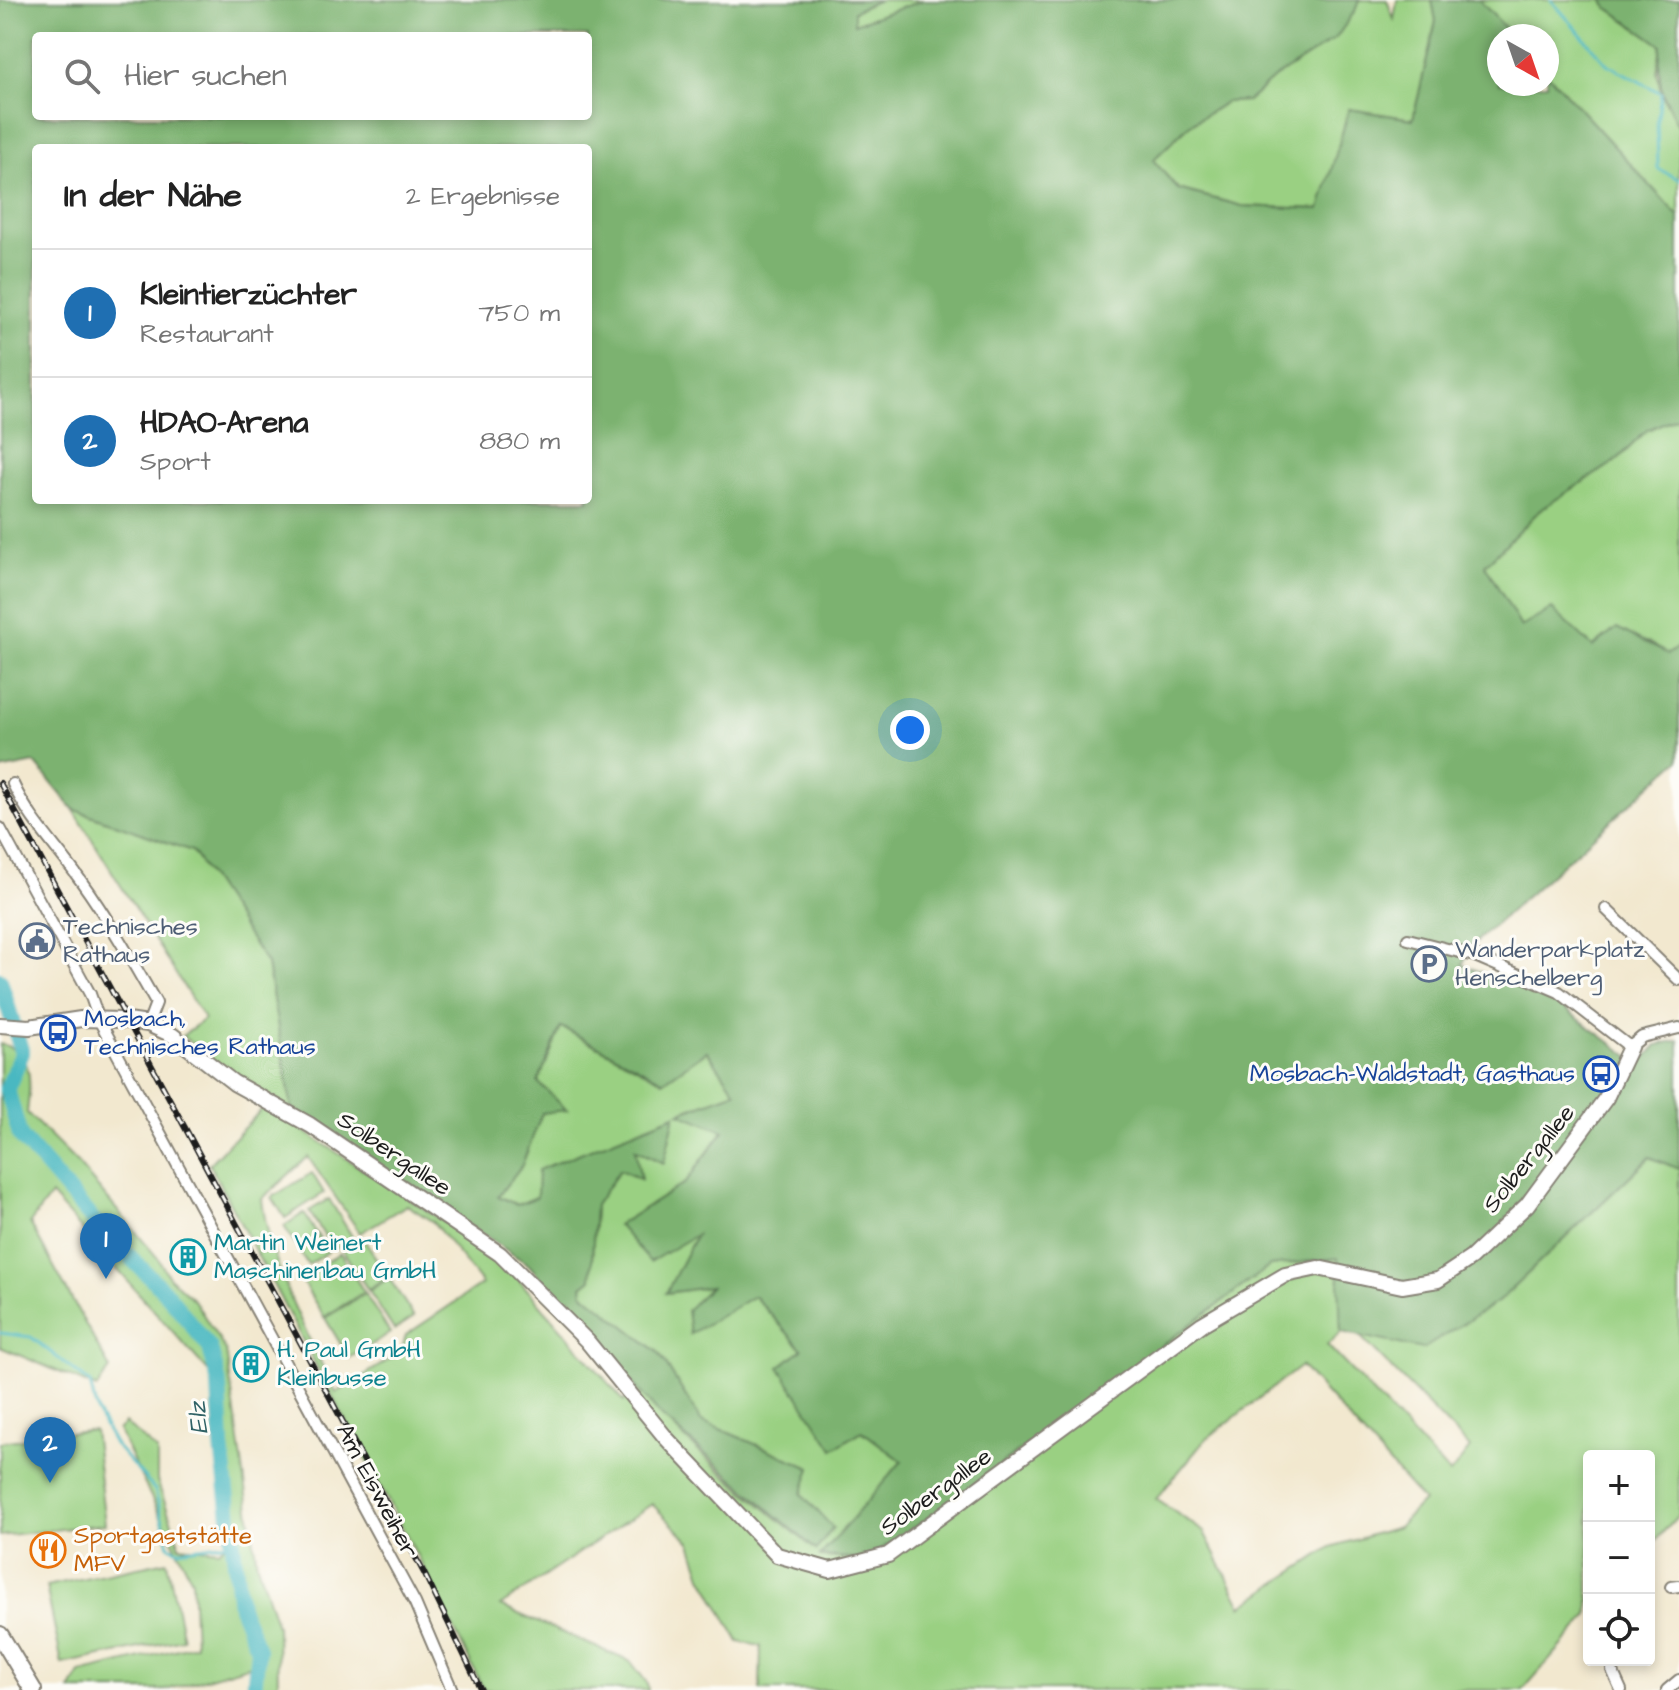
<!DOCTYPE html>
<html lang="de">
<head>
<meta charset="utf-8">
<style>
  body { margin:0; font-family:"Architects Daughter",sans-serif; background:#f6f6f6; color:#222 }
  .controls { position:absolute; right:24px; bottom:24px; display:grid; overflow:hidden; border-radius:8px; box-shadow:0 4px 12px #0003 }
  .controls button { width:72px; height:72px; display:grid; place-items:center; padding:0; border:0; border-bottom:2px solid #e0e0e0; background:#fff; color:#222; font:40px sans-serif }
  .compass { position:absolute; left:1487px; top:24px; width:72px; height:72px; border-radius:50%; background:#fff; box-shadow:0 4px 12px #0003; rotate:140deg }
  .you { position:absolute; left:910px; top:730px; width:28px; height:28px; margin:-20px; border:6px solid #fff; border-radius:50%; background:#1a73e8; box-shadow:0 0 0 12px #1a73e833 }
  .badge { display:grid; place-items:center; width:52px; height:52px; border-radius:50%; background:#1f6fb2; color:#fff; font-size:26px; font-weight:700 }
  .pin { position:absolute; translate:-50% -66px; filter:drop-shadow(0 2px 4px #0008) }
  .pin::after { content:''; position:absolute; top:42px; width:28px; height:24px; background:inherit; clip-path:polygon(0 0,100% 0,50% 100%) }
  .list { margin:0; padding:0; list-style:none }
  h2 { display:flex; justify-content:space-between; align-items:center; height:104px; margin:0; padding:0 32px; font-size:34px }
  h2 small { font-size:26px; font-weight:400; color:#767676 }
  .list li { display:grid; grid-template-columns:52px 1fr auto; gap:24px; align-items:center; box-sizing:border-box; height:128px; padding:0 32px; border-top:2px solid #e0e0e0 }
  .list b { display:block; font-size:30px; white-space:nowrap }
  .list p { margin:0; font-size:26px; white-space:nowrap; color:#767676 }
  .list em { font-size:26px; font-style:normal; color:#767676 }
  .icon { flex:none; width:44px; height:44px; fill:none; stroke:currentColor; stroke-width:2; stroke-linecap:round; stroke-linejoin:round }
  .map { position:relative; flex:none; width:1679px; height:1690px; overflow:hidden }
  .search { position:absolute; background:#fff; box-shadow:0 4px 12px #0003; left:32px; top:32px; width:560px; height:88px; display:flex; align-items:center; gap:20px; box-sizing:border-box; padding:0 28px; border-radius:8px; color:#767676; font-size:30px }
  .panel { position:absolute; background:#fff; box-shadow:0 4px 12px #0003; left:32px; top:144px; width:560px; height:360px; border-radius:8px }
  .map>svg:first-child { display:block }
</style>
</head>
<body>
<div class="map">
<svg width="1679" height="1690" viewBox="0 0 1679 1690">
  <rect width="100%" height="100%" fill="#fdfcf7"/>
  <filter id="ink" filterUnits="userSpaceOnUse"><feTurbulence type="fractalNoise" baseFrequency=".0125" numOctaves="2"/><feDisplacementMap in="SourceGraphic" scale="16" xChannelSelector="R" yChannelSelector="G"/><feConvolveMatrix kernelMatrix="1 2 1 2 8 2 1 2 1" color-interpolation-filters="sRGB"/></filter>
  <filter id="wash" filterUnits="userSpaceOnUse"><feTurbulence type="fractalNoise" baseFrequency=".006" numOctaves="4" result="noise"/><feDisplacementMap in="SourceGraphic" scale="32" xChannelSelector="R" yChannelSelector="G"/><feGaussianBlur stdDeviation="1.8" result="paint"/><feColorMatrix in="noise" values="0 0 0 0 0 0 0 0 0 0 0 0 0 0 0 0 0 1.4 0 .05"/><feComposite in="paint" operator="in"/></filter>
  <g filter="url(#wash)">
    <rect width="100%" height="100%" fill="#f2e8cf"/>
    <!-- green -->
    <path fill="#9ad082" stroke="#5b764f" stroke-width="2" fill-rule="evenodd" d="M879 0H924L853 24 854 11Z
      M1359 0H1387L1394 19 1397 0H1432L1436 21 1413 119 1349 109 1321 209 1242 206 1178 189 1153 160 1189 126 1226 102 1248 101 1274 78 1335 38 1355 11Z
      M1479 0H1603L1608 8 1661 45 1657 72 1661 93 1679 127V217L1547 73V36H1513Z
      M1679 416V646L1668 655 1648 642 1593 647 1521 627 1485 565 1541 509 1616 461 1647 430Z
      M73 809 192 851 267 964 292 1109 237 1078 182 1036 204 1019Z
      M561 1027 663 1081 707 1051 736 1092 680 1112 724 1130 685 1183 618 1225 697 1233 667 1293 711 1286 690 1333 754 1296 802 1349 833 1449 862 1431 902 1461 821 1557 863 1559 909 1532 1270 1266 1339 1258 1341 1332 1327 1345 1450 1474 1470 1448 1360 1336 1423 1348 1499 1301 1650 1157 1679 1169V1514L1649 1548V1456H1589V1615L1523 1690H760L761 1646 739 1642 702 1576 691 1543 652 1504 500 1606 631 1662 647 1683 648 1690H484L429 1578 209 1164 265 1106 500 1258 624 1401 637 1387C688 1449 754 1499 816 1550L802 1493 811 1468 701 1421 659 1353 583 1293 582 1286 591 1279 595 1205 620 1170 640 1179 634 1149 663 1163 675 1115 537 1197 517 1205 498 1196 522 1165 542 1112 538 1082ZM308 1157 360 1233 407 1205 433 1222 482 1284 406 1335 401 1352 336 1393C307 1336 269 1262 262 1199ZM1301 1366 1423 1501 1398 1527 1331 1547 1242 1606 1204 1532 1156 1499 1205 1440Z
      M0 1044C36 1051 30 1084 27 1113L78 1164 157 1257 170 1278 194 1300 226 1351 257 1564 277 1626 278 1690H248L251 1665 166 1690H70L80 1673 195 1645 192 1580 118 1430 125 1423 157 1451V1480L180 1546 219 1550 229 1540 216 1380 51 1195 30 1223 110 1369 97 1388 0 1347Z
      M312 1173 324 1193 285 1218 272 1197Z
      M329 1199 353 1238 333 1250 309 1211Z
      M304 1213 328 1252 308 1265 284 1226Z
      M363 1238 388 1277 368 1290 343 1251Z
      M340 1253 364 1292 324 1317 300 1278Z
      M389 1278 414 1317 394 1330 369 1291Z
      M365 1294 390 1333 349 1358 325 1318Z
      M94 1430 105 1524 0 1536V1442Z
      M167 1561 183 1639 62 1664 46 1586Z"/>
    <!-- forest -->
    <path fill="#7bb270" stroke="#4c6746" stroke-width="2" fill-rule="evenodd" d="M0 0H879L854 11V24L924 0H1359L1355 11 1336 38 1274 78 1248 101 1226 102 1189 125 1153 160 1178 189 1242 206 1320 209 1349 109 1413 119 1436 21 1432 0H1479L1513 36H1499V84H1547V73L1679 217V416L1647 430 1616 461 1541 509 1485 565 1521 627 1552 609 1593 647 1617 628 1668 654 1679 646V760L1469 948 1463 965 1554 1001 1640 1064 1657 1045 1679 1040V1169L1650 1157 1499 1301 1423 1349 1341 1332 1338 1258 1270 1266 909 1532 864 1559 820 1556 902 1461 862 1431 833 1449 779 1367 802 1349 754 1296 690 1334 687 1310 710 1287 666 1293 696 1235 650 1262 618 1225 685 1183 724 1131 679 1113 736 1092 707 1051 664 1081 561 1027 538 1082 567 1110 542 1113 522 1165 498 1196 517 1205 537 1197 538 1170 675 1115 664 1163 635 1149 641 1179 620 1170 595 1205 591 1279 582 1286 583 1293 659 1353 701 1421 811 1468 802 1494 833 1528 816 1550 661 1416 529 1265 292 1109 267 964 192 851 73 809 35 763 0 770ZM36 36H588V116H36ZM36 148H588V500H36Z
      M1603 0H1679V127C1662 94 1656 82 1661 45L1608 8Z"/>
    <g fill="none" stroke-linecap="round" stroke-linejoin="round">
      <!-- stream -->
      <path stroke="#49b8c1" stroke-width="3" d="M1551 0 1607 64 1661 93 1657 123 1658 169 1679 179
        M0 1333 31 1337 90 1383 97 1413 114 1444 155 1490 169 1546 178 1550 234 1542"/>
      <!-- river -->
      <path stroke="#49b8c1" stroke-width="16" d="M0 980 22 1053 7 1089 20 1136 93 1220 168 1295 210 1348 219 1383 222 1446 240 1607 258 1649 254 1690"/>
    </g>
  </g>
  <g filter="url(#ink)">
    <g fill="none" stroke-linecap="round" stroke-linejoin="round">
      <defs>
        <path id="street" d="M13 784C30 821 58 848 81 881 109 920 132 961 156 1003L148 1024
          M0 828 90 994 99 1020 415 1603 452 1690
          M1606 909 1679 980
          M1408 939 1475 956 1559 992 1630 1047 1642 1037 1679 1028
          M1671 1587 1679 1586
          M1612 1670 1621 1690
          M1667 1690 1679 1680"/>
        <path id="secondary" d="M0 1025 29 1027 81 1019 121 1020 148 1024 172 1035 234 1083 310 1125 500 1254 587 1341 666 1438 777 1555 830 1570 888 1555 1202 1324 1285 1275 1318 1268 1402 1286 1438 1280 1471 1258 1527 1205 1606 1098 1630 1047"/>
        <path id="primary" d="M0 1635 33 1690"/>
      </defs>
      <!-- street casing -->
      <use href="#street" stroke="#878276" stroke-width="14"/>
      <!-- secondary casing -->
      <use href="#secondary" stroke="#878276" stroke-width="18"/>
      <!-- primary casing -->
      <use href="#primary" stroke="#878276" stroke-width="20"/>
      <!-- street -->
      <use href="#street" stroke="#fff" stroke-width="10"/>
      <!-- secondary -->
      <use href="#secondary" stroke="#fff" stroke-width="14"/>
      <!-- primary -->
      <use href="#primary" stroke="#fff" stroke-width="16"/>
      <defs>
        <path id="rail" d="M0 783 424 1573 481 1690"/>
      </defs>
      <!-- rail casing -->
      <use href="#rail" stroke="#1c1c1c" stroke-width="6"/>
      <!-- rail -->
      <use href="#rail" stroke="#fdfcf7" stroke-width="3" stroke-dasharray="9" stroke-linecap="butt"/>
    </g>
  </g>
  <!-- icons -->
  <defs>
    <symbol id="civic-ring" viewBox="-11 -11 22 22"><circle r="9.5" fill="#fdfcf7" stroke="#5c6f8a" stroke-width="1.5"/><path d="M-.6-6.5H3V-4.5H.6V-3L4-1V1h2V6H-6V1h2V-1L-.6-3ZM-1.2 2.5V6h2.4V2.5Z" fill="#5c6f8a"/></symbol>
    <symbol id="parking-ring" viewBox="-11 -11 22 22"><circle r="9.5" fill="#fdfcf7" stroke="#5c6f8a" stroke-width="1.5"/><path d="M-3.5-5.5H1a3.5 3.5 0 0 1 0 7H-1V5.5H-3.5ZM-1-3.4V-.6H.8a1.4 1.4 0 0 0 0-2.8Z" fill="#5c6f8a"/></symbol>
    <symbol id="bus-ring" viewBox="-11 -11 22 22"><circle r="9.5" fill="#fdfcf7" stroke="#1a4fb4" stroke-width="1.5"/><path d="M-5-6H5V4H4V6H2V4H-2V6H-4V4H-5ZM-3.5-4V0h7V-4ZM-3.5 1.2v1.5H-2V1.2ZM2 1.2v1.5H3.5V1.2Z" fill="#1a4fb4"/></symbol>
    <symbol id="building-ring" viewBox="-11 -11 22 22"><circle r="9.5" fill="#fdfcf7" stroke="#0f9aa8" stroke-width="1.5"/><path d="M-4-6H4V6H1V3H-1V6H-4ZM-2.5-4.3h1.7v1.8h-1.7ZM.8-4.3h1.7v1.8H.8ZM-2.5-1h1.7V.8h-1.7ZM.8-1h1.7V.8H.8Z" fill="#0f9aa8"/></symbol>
    <symbol id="restaurant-ring" viewBox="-11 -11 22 22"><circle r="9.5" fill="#fdfcf7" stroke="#e8710a" stroke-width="1.5"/><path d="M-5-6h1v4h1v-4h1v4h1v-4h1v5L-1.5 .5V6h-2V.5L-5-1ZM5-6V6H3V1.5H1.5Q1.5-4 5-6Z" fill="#e8710a"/></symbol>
  </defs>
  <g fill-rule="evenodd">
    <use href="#civic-ring" x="17" y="921" width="40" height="40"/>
    <use href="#parking-ring" x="1409" y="944" width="40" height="40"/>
    <use href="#bus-ring" x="38" y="1013" width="40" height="40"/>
    <use href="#bus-ring" x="1581" y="1054" width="40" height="40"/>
    <use href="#building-ring" x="168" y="1237" width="40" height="40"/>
    <use href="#building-ring" x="231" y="1344" width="40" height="40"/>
    <use href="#restaurant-ring" x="28" y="1530" width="40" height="40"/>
  </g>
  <g text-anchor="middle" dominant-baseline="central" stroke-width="6" stroke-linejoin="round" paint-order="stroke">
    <!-- service labels -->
    <g font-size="24" fill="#4e5e75" stroke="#fdfcf7" text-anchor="start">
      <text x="63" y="927">Technisches<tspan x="63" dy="28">Rathaus</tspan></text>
      <text x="1455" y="950">Wanderparkplatz<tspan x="1455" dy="28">Henschelberg</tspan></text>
    </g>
    <!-- transit labels -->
    <g font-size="24" fill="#164399" stroke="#fdfcf7" text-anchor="start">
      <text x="84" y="1019">Mosbach,<tspan x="84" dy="28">Technisches Rathaus</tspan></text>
      <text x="1575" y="1074" text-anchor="end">Mosbach-Waldstadt, Gasthaus</text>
    </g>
    <!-- street labels -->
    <g font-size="24" fill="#1c1c1c" stroke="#fdfcf7">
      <text transform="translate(394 1154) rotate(34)">Solbergallee</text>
      <text transform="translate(1529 1159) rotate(-51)">Solbergallee</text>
      <text transform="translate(377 1491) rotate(62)">Am Eisweiher</text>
      <text transform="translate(936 1492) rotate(-36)">Solbergallee</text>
    </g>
    <!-- culture labels -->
    <g font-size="24" fill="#0d838f" stroke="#fdfcf7" text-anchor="start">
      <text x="214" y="1243">Martin Weinert<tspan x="214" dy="28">Maschinenbau GmbH</tspan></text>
      <text x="277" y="1350">H. Paul GmbH<tspan x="277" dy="28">Kleinbusse</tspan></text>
    </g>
    <!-- food labels -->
    <g font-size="24" fill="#c56008" stroke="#fdfcf7" text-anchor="start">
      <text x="74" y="1536">Sportgaststätte<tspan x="74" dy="28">MFV</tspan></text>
    </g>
    <!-- water labels -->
    <g font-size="26" font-style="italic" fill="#306266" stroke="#fdfcf7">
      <text transform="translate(198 1418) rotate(-95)">Elz</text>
    </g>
  </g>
</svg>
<div class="controls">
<button>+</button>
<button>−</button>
<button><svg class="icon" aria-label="locate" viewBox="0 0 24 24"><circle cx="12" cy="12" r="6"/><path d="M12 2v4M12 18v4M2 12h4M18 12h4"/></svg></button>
</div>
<svg class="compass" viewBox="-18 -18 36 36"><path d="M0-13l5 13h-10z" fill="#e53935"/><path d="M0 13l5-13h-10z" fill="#767676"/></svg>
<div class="you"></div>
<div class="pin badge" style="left:106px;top:1279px">1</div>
<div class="pin badge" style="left:50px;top:1483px">2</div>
<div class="search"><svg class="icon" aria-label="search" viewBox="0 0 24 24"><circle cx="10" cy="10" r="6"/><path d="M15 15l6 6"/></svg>Hier suchen</div>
<section class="panel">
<h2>In der Nähe<small>2 Ergebnisse</small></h2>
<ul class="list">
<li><span class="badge">1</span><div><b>Kleintierzüchter</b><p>Restaurant</p></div><em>750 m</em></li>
<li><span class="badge">2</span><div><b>HDAO-Arena</b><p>Sport</p></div><em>880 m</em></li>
</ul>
</section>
</div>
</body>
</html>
